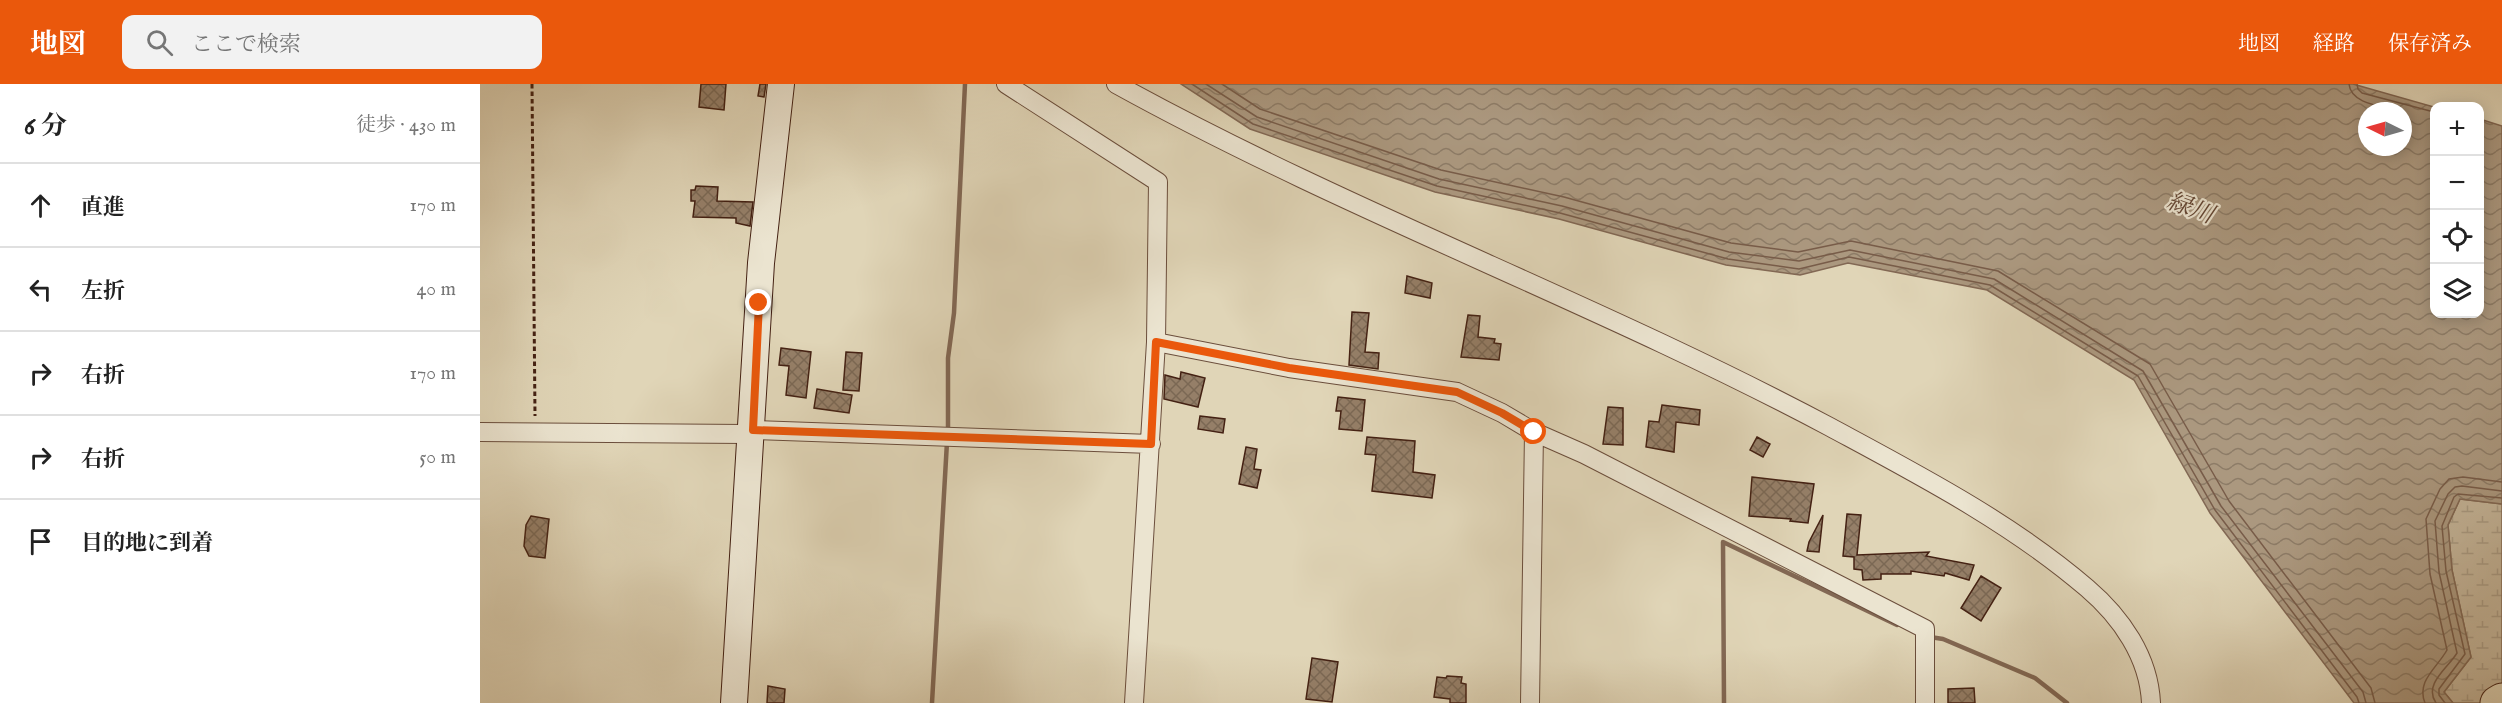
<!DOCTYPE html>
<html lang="ja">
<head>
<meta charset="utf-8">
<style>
  body { margin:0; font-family:"IM FELL English","Noto Serif JP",serif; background:#f2f2f2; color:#222 }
  .controls { position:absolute; right:18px; top:18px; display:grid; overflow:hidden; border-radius:12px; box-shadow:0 3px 15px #0003 }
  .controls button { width:54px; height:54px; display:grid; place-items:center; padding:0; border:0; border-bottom:2px solid #e0e0e0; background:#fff; color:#222; font:30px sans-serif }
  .compass { position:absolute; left:1878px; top:18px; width:54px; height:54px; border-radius:50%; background:#fff; box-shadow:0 3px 15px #0003; rotate:275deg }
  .stop { position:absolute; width:18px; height:18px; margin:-14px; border:4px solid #ea580c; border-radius:50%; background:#fff }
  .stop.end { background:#ea580c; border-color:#fff; box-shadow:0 2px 6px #0008 }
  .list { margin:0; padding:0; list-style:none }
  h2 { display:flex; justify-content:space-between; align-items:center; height:78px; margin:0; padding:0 24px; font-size:26px }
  h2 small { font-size:20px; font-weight:400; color:#767676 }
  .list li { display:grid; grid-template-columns:39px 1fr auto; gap:18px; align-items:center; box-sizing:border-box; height:84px; padding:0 24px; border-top:2px solid #e0e0e0 }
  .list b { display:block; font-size:22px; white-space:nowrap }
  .list em { font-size:20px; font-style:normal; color:#767676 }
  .icon { flex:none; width:33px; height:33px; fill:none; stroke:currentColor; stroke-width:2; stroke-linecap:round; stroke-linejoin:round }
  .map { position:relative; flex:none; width:2022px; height:619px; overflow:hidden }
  header { display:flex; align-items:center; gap:36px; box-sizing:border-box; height:84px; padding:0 30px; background:#ea580c; color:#fff }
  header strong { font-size:28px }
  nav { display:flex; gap:33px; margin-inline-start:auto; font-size:21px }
  .search { width:420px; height:54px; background:#f2f2f2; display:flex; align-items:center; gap:15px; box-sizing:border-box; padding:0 21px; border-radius:12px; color:#767676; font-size:22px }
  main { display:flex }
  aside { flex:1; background:#fff }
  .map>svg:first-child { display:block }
</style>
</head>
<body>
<header>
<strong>地図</strong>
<div class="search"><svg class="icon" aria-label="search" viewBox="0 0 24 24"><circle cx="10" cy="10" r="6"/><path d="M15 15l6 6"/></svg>ここで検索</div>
<nav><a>地図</a><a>経路</a><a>保存済み</a></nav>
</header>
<main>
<aside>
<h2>6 分<small>徒歩 · 430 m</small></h2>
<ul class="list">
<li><svg class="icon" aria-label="ahead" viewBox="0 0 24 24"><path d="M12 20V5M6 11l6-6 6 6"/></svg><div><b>直進</b></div><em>170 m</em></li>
<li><svg class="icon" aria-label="left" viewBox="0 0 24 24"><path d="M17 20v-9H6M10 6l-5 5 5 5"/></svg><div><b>左折</b></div><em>40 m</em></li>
<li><svg class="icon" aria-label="right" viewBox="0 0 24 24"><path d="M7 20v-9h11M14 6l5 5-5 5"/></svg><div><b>右折</b></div><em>170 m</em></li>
<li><svg class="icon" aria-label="right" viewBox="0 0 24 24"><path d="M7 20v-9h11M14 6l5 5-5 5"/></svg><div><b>右折</b></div><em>50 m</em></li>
<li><svg class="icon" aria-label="arrive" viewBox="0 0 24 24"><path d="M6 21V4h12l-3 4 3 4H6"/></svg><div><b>目的地に到着</b></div></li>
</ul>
</aside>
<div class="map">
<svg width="2022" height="619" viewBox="0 0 2022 619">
  <defs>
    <pattern id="wetland-marsh" width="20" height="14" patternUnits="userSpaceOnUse" patternTransform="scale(1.5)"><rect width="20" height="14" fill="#c5b69b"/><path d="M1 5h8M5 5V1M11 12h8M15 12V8" fill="none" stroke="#aa9c85"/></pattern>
    <pattern id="water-waves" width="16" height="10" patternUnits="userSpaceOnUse" patternTransform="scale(1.5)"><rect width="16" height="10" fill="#ab987f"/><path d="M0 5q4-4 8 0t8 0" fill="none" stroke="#8d7c67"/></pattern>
    <pattern id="building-cross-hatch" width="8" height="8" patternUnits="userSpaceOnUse" patternTransform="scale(1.5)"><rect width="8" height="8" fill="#957f68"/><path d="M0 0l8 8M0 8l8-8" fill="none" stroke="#7b6854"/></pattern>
  </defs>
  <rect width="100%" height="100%" fill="#e0d5b7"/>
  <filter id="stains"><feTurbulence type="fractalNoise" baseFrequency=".00333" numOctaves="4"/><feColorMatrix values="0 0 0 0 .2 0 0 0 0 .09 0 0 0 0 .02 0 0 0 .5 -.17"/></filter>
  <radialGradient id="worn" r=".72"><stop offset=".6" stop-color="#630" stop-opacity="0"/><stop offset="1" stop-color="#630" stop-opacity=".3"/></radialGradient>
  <!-- wetland -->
  <path fill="url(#wetland-marsh)" stroke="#846c57" stroke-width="1.5" d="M1980 415 2022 420V619H1973L1964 608 1991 573 1972 486 1968 441Z"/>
  <!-- water -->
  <path fill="url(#water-waves)" stroke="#826854" stroke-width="1.5" fill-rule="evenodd" d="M701 0H1873L1954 23V230H2000V35L2022 42V420L1980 415 1968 441 1972 486 1991 573 1964 608 1973 619H1874L1730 429 1654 296 1507 206 1368 179 1320 191 1246 181 1079 135 955 108 770 45ZM1887 27H1923V63H1887Z"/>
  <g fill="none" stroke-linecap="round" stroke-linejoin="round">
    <!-- shore -->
    <path stroke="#785c49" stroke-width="1.5" d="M712 0 773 40 957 102 1080 129 1248 175 1319 185 1369 173 1510 201 1658 292 1735 426 1877 613 1879 619
      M726 0 777 33 959 95 1082 122 1249 168 1319 177 1370 166 1514 195 1663 287 1741 422 1883 608 1886 619
      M742 0 780 25 961 86 1084 113 1251 159 1318 168 1371 157 1518 187 1670 280 1749 417 1891 604 1895 619
      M1869 0C1871 21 1904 22 1920 27
      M1877 0 1878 5 1882 9 1954 28
      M1945 619C1936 597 1957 584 1967 566L1950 490 1946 435 1960 405 1969 395 1983 393 2022 398
      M1956 619C1943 600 1968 584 1977 569L1959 488 1955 437 1968 410 1975 403 1982 402 2022 407
      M1965 619 1959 611V605L1985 570 1966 487 1962 442 1974 413 1978 410 2022 414"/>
    <!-- stream -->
    <path stroke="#826854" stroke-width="4.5" d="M468 350V274L474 229 485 0
      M1450 553 1463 555 1555 594 1587 619
      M452 619 467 358
      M1244 619 1243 458 1417 541"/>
  </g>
  <!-- building -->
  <path fill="url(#building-cross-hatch)" stroke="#442113" stroke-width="1.5" d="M221 0H246L244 26 219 23Z
    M280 0H286L284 13 278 12Z
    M216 102 238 103 237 117 273 118 270 142 256 139V134L213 133 215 117H211V106H215Z
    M927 192 952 199 950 214 925 209Z
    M872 228 889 229 885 268 899 269 898 285 869 281Z
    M988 231 1000 232 998 253 1015 255 1014 259 1021 260 1019 276 981 273Z
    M301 264 331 268 326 314 306 311 309 282 299 281Z
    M366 268 382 269 379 307 363 306Z
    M701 288 725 294 718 323 684 315 685 291 700 295Z
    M337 305 372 311 369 329 334 324Z
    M858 313 885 316 882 347 859 345 861 327H856Z
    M1182 321 1220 326 1219 341 1196 338 1194 368 1166 363 1169 337 1179 338Z
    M1128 323 1143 324V361L1123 360Z
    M720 332 745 335 743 349 718 345Z
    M887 353 935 357 933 388 955 391 952 414 892 407 896 371 885 370Z
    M1277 353 1290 360 1283 373 1270 366Z
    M766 363 777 365 774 385 781 386 777 404 759 400Z
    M1272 393 1334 400 1328 439 1310 437 1311 435 1269 432Z
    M1367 430 1381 431 1377 471 1449 468 1446 472 1494 481 1489 496 1465 489 1464 492 1431 487V490H1401V495L1383 496 1382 486 1374 485V473L1363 472Z
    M1343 431 1339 468 1327 467 1329 458Z
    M51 432 69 435 65 474 49 472 44 462 46 441Z
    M1501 492 1521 504 1501 537 1481 524Z
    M832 574 858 578 852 618 826 615Z
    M967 592 982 593 981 599 986 600V619H970V615L954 613 957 593 966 594Z
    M288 602 305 605 304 619H287Z
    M1494 604 1495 619H1468V605Z"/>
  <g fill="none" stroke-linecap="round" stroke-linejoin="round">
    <defs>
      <path id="street" d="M526 0 678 98 676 258 654 619
        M636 0C868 128 1117 219 1350 343 1439 391 1530 438 1607 504 1641 533 1669 573 1671 619
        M676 258 809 284 977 308 1022 329 1054 348 1104 370 1445 545V619
        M0 348 266 350 273 346 671 360
        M1050 619 1054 348"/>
      <path id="secondary" d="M254 619 281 179 301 0"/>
      <path id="highway" d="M2017 619 2022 616"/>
    </defs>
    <!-- street casing -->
    <use href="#street" stroke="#6b4e3c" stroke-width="20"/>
    <!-- secondary casing -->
    <use href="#secondary" stroke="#442113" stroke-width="28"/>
    <!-- highway casing -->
    <use href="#highway" stroke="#442113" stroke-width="35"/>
    <!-- path -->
    <path stroke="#442113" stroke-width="3" stroke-dasharray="4.5 3" stroke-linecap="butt" d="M52 0 55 332"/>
    <!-- street -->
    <use href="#street" stroke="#ebe4d0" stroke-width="18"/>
    <!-- secondary -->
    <use href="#secondary" stroke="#ebe4d0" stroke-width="26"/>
    <!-- highway -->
    <use href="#highway" stroke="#e0d5b7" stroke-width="33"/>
  </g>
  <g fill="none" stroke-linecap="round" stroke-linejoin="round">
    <!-- route -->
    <path stroke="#ea580c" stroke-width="8" d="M279 219 273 346 671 360 676 258 809 284 977 308 1022 329 1054 348"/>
  </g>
  <g text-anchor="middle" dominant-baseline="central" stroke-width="4.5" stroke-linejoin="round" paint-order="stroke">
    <!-- water labels -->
    <g font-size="24" font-style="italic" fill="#634533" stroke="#ebe4d0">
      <text transform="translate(1710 125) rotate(20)">緑川</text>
    </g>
  </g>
  <rect width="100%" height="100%" filter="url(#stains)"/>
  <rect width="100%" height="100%" fill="url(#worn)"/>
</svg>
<div class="controls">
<button>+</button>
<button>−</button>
<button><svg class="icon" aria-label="locate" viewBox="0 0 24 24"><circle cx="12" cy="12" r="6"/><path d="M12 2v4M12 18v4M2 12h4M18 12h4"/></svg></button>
<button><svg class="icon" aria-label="layers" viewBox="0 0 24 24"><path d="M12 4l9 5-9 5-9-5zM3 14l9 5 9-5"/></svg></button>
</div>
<svg class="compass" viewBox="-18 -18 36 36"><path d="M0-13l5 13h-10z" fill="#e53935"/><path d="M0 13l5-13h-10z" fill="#767676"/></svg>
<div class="stop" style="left:1054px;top:348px"></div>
<div class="stop end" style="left:279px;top:219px"></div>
</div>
</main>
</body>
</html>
